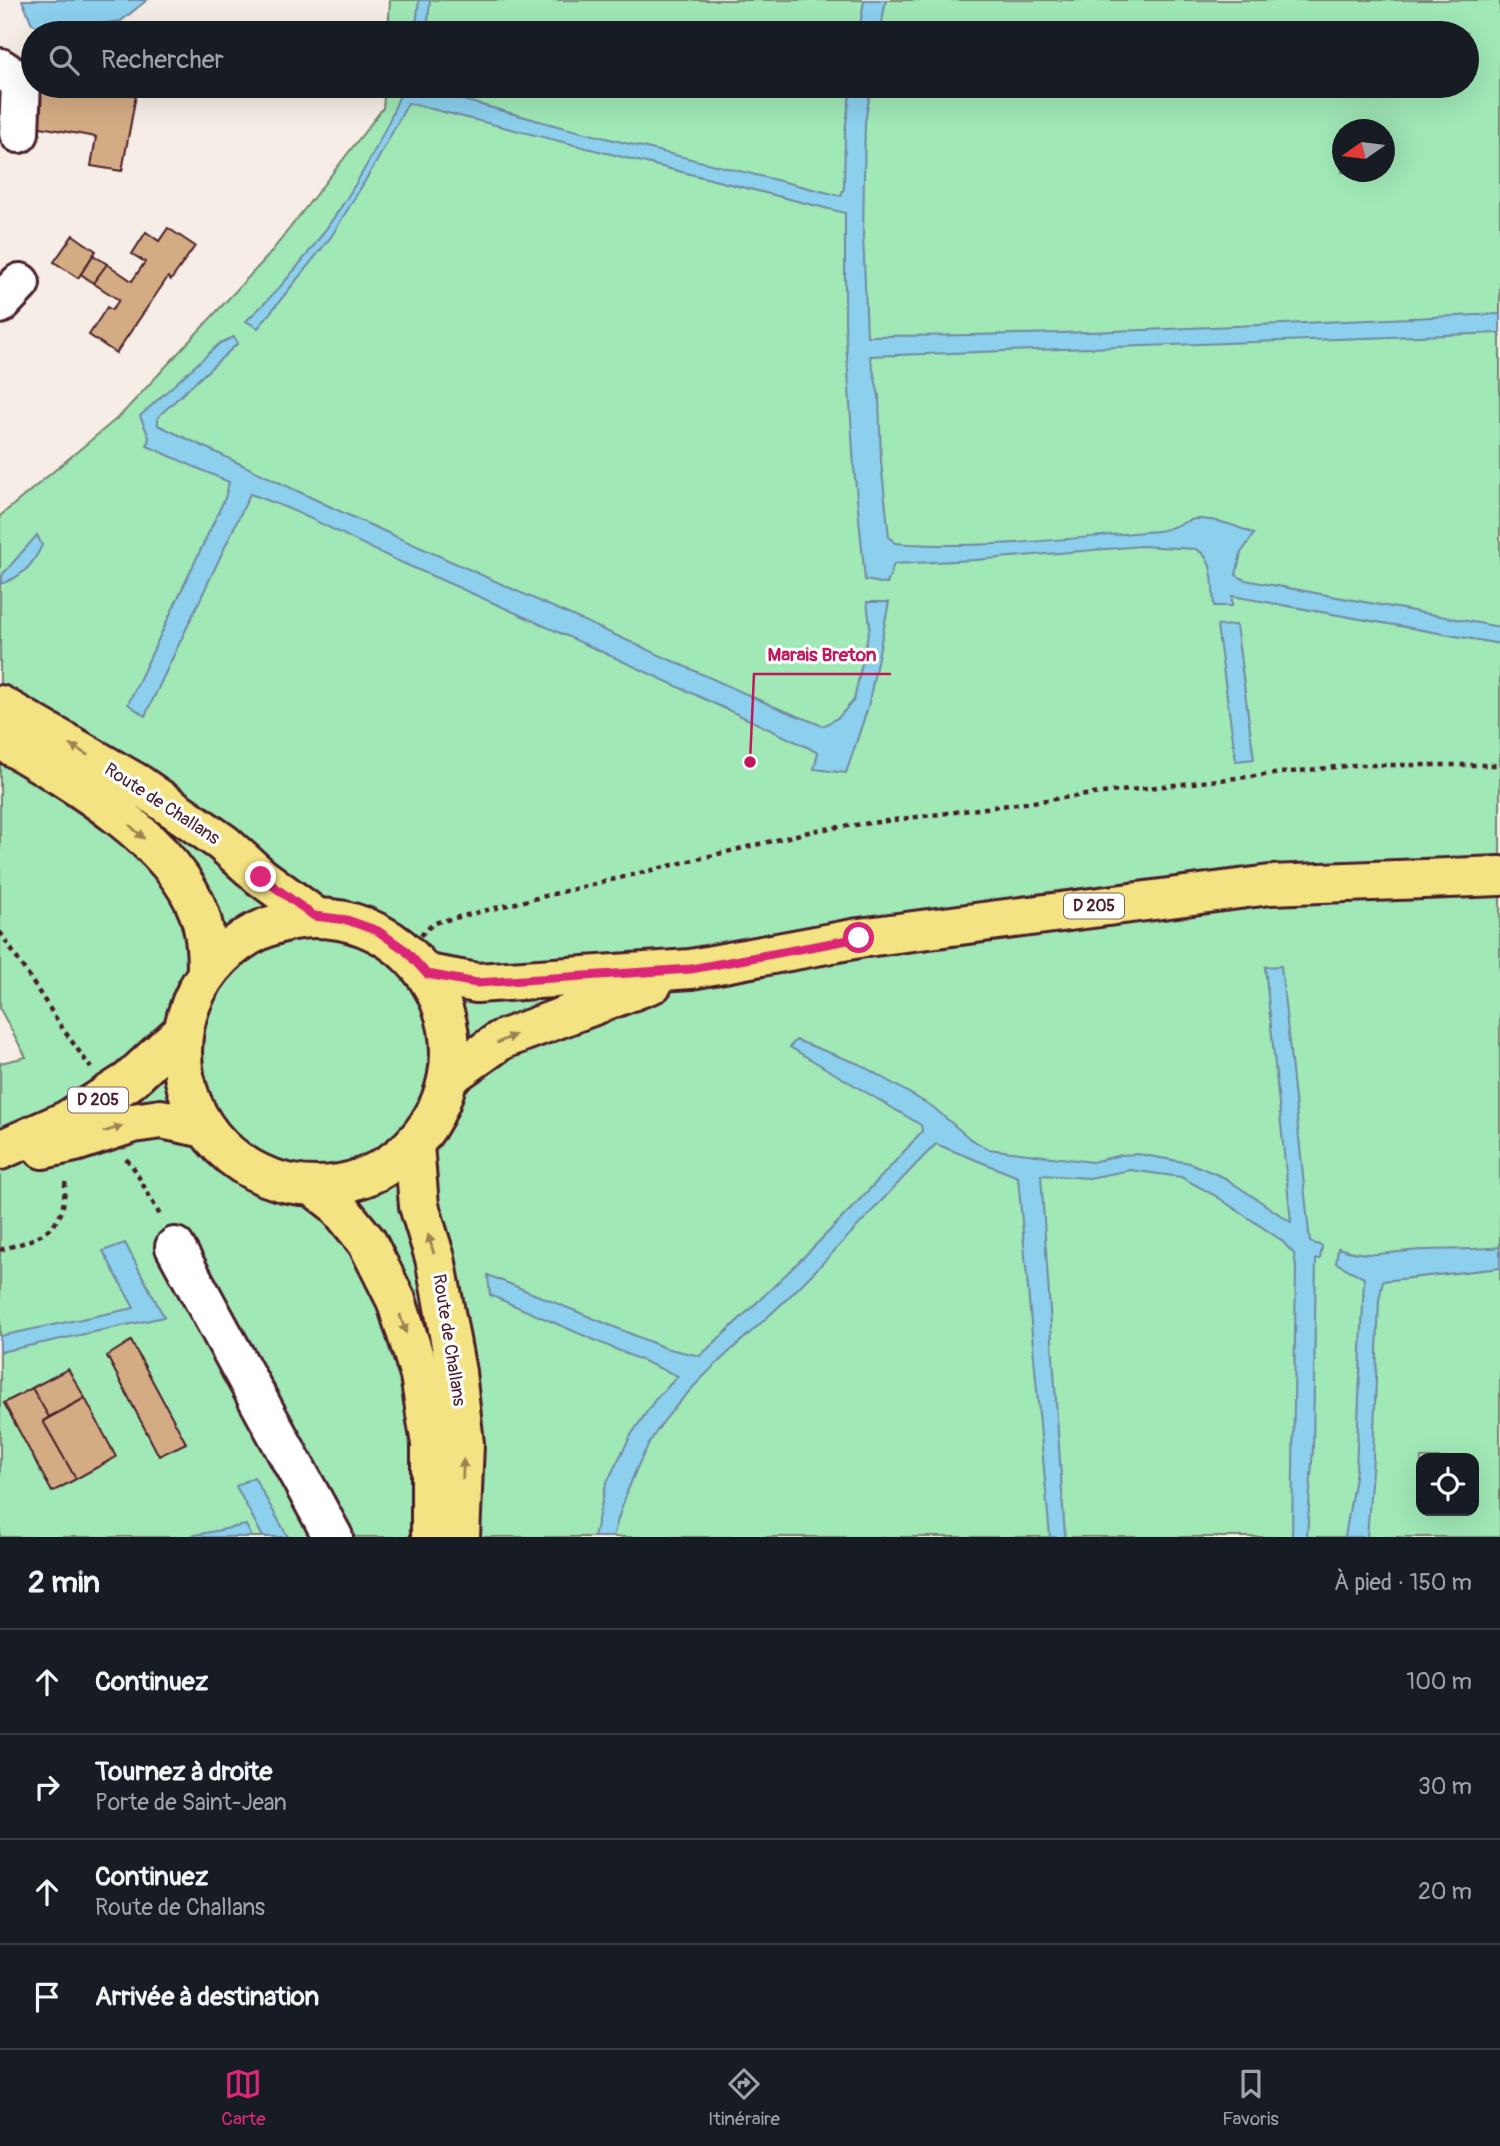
<!DOCTYPE html>
<html lang="fr">
<head>
<meta charset="utf-8">
<style>
  body { margin:0; font-family:Pangolin,sans-serif; background:#242831; color:#f1f3f6 }
  .controls { position:absolute; right:21px; bottom:21px; display:grid; overflow:hidden; border-radius:14px; box-shadow:0 7px 28px #0002 }
  .controls button { width:63px; height:63px; display:grid; place-items:center; padding:0; border:0; border-bottom:2px solid #363941; background:#171b24; color:#f1f3f6; font:35px sans-serif }
  .compass { position:absolute; left:1332px; top:119px; width:63px; height:63px; border-radius:50%; background:#171b24; box-shadow:0 7px 28px #0002; rotate:256deg }
  .stop { position:absolute; width:21px; height:21px; margin:-16px; border:5px solid #db2777; border-radius:50%; background:#fff }
  .stop.end { background:#db2777; border-color:#fff; box-shadow:0 2px 7px #0008 }
  .list { margin:0; padding:0; list-style:none }
  h2 { display:flex; justify-content:space-between; align-items:center; height:91px; margin:0; padding:0 28px; font-size:30px }
  h2 small { font-size:23px; font-weight:400; color:#9ea1a6 }
  .list li { display:grid; grid-template-columns:46px 1fr auto; gap:21px; align-items:center; box-sizing:border-box; height:105px; padding:0 28px; border-top:2px solid #363941 }
  .list b { display:block; font-size:26px; white-space:nowrap }
  .list p { margin:0; font-size:23px; white-space:nowrap; color:#9ea1a6 }
  .list em { font-size:23px; font-style:normal; color:#9ea1a6 }
  .icon { flex:none; width:38px; height:38px; fill:none; stroke:currentColor; stroke-width:2; stroke-linecap:round; stroke-linejoin:round }
  .map { position:relative; flex:none; width:1500px; height:1537px; overflow:hidden }
  .search { position:absolute; background:#171b24; box-shadow:0 7px 28px #0002; left:21px; right:21px; top:21px; height:77px; display:flex; align-items:center; gap:18px; box-sizing:border-box; padding:0 24px; border-radius:38px; color:#9ea1a6; font-size:26px }
  .sheet { height:511px; background:#171b24 }
  nav { display:flex; justify-content:space-around; align-items:center; box-sizing:border-box; height:98px; border-top:2px solid #363941; background:#171b24; font-size:19px; color:#9ea1a6 }
  nav a { display:grid; justify-items:center; gap:4px }
  nav .on { color:#db2777 }
  .map>svg:first-child { display:block }
</style>
</head>
<body>
<div class="map">
<svg width="1500" height="1537" viewBox="0 0 1500 1537">
  <rect width="100%" height="100%" fill="#f6eee6"/>
  <filter id="ink" filterUnits="userSpaceOnUse"><feTurbulence type="fractalNoise" baseFrequency=".0143" numOctaves="2"/><feDisplacementMap in="SourceGraphic" scale="14" xChannelSelector="R" yChannelSelector="G"/><feConvolveMatrix kernelMatrix="1 2 1 2 8 2 1 2 1" color-interpolation-filters="sRGB"/></filter>
  <g filter="url(#ink)">
    <!-- green -->
    <path fill="#a0e8b6" stroke="#758470" stroke-width="2" fill-rule="evenodd" d="M390 0H1500V1537H0V1063L26 1057 0 1009V516L121 415 268 256 383 108 385 86H1467V33H388ZM1342 130H1384V172H1342ZM1421 1458H1474V1511H1421Z"/>
    <!-- water -->
    <path fill="#8cd0ee" stroke="#7289a0" stroke-width="2" d="M22 0H147L121 21 49 31 32 24Z
      M419 0H430L427 33H415Z
      M864 0H886L880 33H859Z
      M403 86H413L561 127 841 196 844 187 845 132 851 86H871L865 123 863 233 867 336C1078 336 1289 323 1500 314V333L870 356 879 396 881 461 889 537 895 543C982 550 1071 538 1157 531 1172 530 1187 519 1197 519 1216 519 1237 526 1254 534L1241 553 1236 575 1245 580 1500 627V644L1232 596V606H1214C1212 586 1216 559 1196 549L1141 546 975 560 894 564 887 584 865 580 854 467 845 324V213L408 103 377 161 331 237 258 328 246 321C309 264 375 166 403 86Z
      M234 337 238 343 162 413 158 418V425L348 515 775 707 823 726 839 717 854 700 870 626 867 602H889L868 707 846 773 814 769 818 753 807 747C674 684 540 623 405 564 353 541 304 512 250 494L145 716 128 704 225 498 229 482 147 446 149 437 140 416 220 343Z
      M37 535 42 545C33 565 21 578 0 584L3 574Z
      M1236 625 1254 759 1236 761 1217 626Z
      M1281 966 1310 1242 1322 1246 1320 1259H1316L1313 1447 1307 1537H1292L1296 1267 1294 1254 1281 1240 1216 1196 1181 1177 1130 1170 1089 1178 1041 1175 1065 1537H1050L1018 1177 936 1144C888 1192 844 1243 796 1290 752 1334 702 1371 664 1421 641 1450 622 1502 613 1537H594L606 1484 631 1435 655 1400 678 1376 490 1295 488 1275 665 1348 700 1356C778 1284 853 1211 922 1131L921 1125 790 1047 796 1040 859 1064 933 1107 969 1138 988 1149 1092 1162 1121 1155 1138 1154 1190 1163 1225 1178 1291 1222 1265 967Z
      M125 1243 164 1317 0 1352V1336L134 1308 103 1251Z
      M1500 1247V1268L1383 1281 1379 1300 1373 1457 1367 1537H1345L1356 1470 1364 1278 1336 1263 1338 1248C1375 1260 1389 1251 1424 1250 1449 1249 1475 1250 1500 1247Z
      M254 1477 288 1537H263L236 1486Z
      M246 1525 252 1537H185Z"/>
    <!-- building -->
    <path fill="#d3ac84" stroke="#4a1f2b" stroke-width="2" d="M34 86H64L105 95 106 90 136 95 122 171 91 166 96 137 35 126 40 100 32 99Z
      M168 228 195 246 171 280 168 277 116 353 89 335 107 307 112 310 119 300 93 283 107 264 132 281 145 262 132 254 146 232 159 241Z
      M73 235 96 251 78 278 54 262Z
      M93 255 107 264 93 283 81 274Z
      M131 1341 186 1443 159 1456 107 1356Z
      M68 1369 85 1398 49 1417 32 1388Z
      M32 1388 49 1417 43 1421 76 1479 52 1492 4 1403Z
      M85 1398 116 1457 76 1479 43 1421Z"/>
    <g fill="none" stroke-linecap="round" stroke-linejoin="round">
      <defs>
        <path id="minor" d="M0 68 21 82 19 133
          M0 304 20 283
          M175 1247 333 1537"/>
        <path id="major" d="M0 705 138 784 223 843 261 877 314 916
          M0 739C66 778 172 838 199 913 206 931 207 953 207 972
          M182 1052a134 134 0 1 1 268 0a134 134 0 1 1-268 0Z
          M427 974 477 983 691 969 859 938 1270 885 1500 876
          M449 1077 501 1040 653 983
          M414 1145 419 1206 435 1258 456 1372 464 1444 460 1537
          M43 1149 75 1142 133 1123 161 1119 205 1128
          M0 1150 66 1121 129 1081 183 1031
          M314 1187 336 1204 367 1242 396 1300 420 1375 427 1420 431 1444V1537"/>
      </defs>
      <!-- minor casing -->
      <use href="#minor" stroke="#4a1f2b" stroke-width="44"/>
      <!-- major casing -->
      <use href="#major" stroke="#4a1f2b" stroke-width="44"/>
      <!-- path -->
      <path stroke="#4a1f2b" stroke-width="4.5" stroke-dasharray="5 5" stroke-linecap="butt" d="M0 932 63 1029 91 1068
        M413 942 434 923 817 830 1093 794 1354 765H1500
        M126 1159 132 1165 161 1217
        M0 1250C23 1243 50 1237 61 1213 65 1203 64 1189 66 1179"/>
      <!-- minor -->
      <use href="#minor" stroke="#fff" stroke-width="38"/>
      <!-- major -->
      <use href="#major" stroke="#f4e382" stroke-width="38"/>
    </g>
    <!-- one-way arrows -->
    <defs><path id="oneway-solid" d="M-6-.8H1V-3.2L6.5 0L1 3.2V.8H-6Z" transform="scale(1.75)"/></defs>
    <g fill="#9f8156">
      <use href="#oneway-solid" transform="translate(79 750) rotate(-150)"/>
      <use href="#oneway-solid" transform="translate(137 832) rotate(43)"/>
      <use href="#oneway-solid" transform="translate(506 1039) rotate(-24)"/>
      <use href="#oneway-solid" transform="translate(113 1129) rotate(-18)"/>
      <use href="#oneway-solid" transform="translate(431 1244) rotate(-107)"/>
      <use href="#oneway-solid" transform="translate(403 1324) rotate(72)"/>
      <use href="#oneway-solid" transform="translate(463 1469) rotate(-88)"/>
    </g>
  </g>
  <g fill="none" stroke-linecap="round" stroke-linejoin="round" filter="url(#ink)">
    <!-- route -->
    <path stroke="#db2777" stroke-width="9" d="M261 877 314 916 347 920 378 931 405 950 427 974 477 983 691 969 859 938"/>
  </g>
  <g text-anchor="middle" dominant-baseline="central" stroke-width="6" stroke-linejoin="round" paint-order="stroke">
    <!-- shield labels -->
    <g fill="#fff" stroke="#80626b" stroke-width="2">
      <rect x="1064" y="893.5" width="60" height="25" rx="5"/>
      <rect x="68" y="1087.5" width="60" height="25" rx="5"/>
    </g>
    <g font-size="16" font-weight="bold" fill="#4a1f2b">
      <text x="1094" y="906">D 205</text>
      <text x="98" y="1100">D 205</text>
    </g>
    <!-- street labels -->
    <g font-size="18" fill="#4a1f2b" stroke="#fff">
      <text transform="translate(162 804) rotate(33)">Route de Challans</text>
      <text transform="translate(449 1340) rotate(81)">Route de Challans</text>
    </g>
  </g>
  <!-- callouts -->
  <path fill="none" stroke="#c2185b" stroke-width="2.5" d="M750 762L754 674H891"/>
  <circle fill="#c2185b" stroke="#fff" stroke-width="2.5" cx="750" cy="762" r="7"/>
  <g font-size="19" text-anchor="middle" font-weight="bold" fill="#c2185b" stroke="#fff" stroke-width="6" stroke-linejoin="round" paint-order="stroke">
    <text x="822" y="661">Marais Breton</text>
  </g>
</svg>
<div class="controls">
<button><svg class="icon" aria-label="locate" viewBox="0 0 24 24"><circle cx="12" cy="12" r="6"/><path d="M12 2v4M12 18v4M2 12h4M18 12h4"/></svg></button>
</div>
<svg class="compass" viewBox="-18 -18 36 36"><path d="M0-13l5 13h-10z" fill="#e53935"/><path d="M0 13l5-13h-10z" fill="#9ea1a6"/></svg>
<div class="stop" style="left:859px;top:938px"></div>
<div class="stop end" style="left:261px;top:877px"></div>
<div class="search"><svg class="icon" aria-label="search" viewBox="0 0 24 24"><circle cx="10" cy="10" r="6"/><path d="M15 15l6 6"/></svg>Rechercher</div>
</div>
<section class="sheet">
<h2>2 min<small>À pied · 150 m</small></h2>
<ul class="list">
<li><svg class="icon" aria-label="ahead" viewBox="0 0 24 24"><path d="M12 20V5M6 11l6-6 6 6"/></svg><div><b>Continuez</b></div><em>100 m</em></li>
<li><svg class="icon" aria-label="right" viewBox="0 0 24 24"><path d="M7 20v-9h11M14 6l5 5-5 5"/></svg><div><b>Tournez à droite</b><p>Porte de Saint-Jean</p></div><em>30 m</em></li>
<li><svg class="icon" aria-label="ahead" viewBox="0 0 24 24"><path d="M12 20V5M6 11l6-6 6 6"/></svg><div><b>Continuez</b><p>Route de Challans</p></div><em>20 m</em></li>
<li><svg class="icon" aria-label="arrive" viewBox="0 0 24 24"><path d="M6 21V4h12l-3 4 3 4H6"/></svg><div><b>Arrivée à destination</b></div></li>
</ul>
</section>
<nav>
<a class="on"><svg class="icon" aria-label="map" viewBox="0 0 24 24"><path d="M3 6l6-2 6 2 6-2v14l-6 2-6-2-6 2zM9 4v14M15 6v14"/></svg>Carte</a>
<a><svg class="icon" aria-label="directions" viewBox="0 0 24 24"><path d="M12 3l9 9-9 9-9-9zM9 14v-3h6M13 9l2 2-2 2"/></svg>Itinéraire</a>
<a><svg class="icon" aria-label="saved" viewBox="0 0 24 24"><path d="M7 4h10v16l-5-4-5 4z"/></svg>Favoris</a>
</nav>
</body>
</html>
